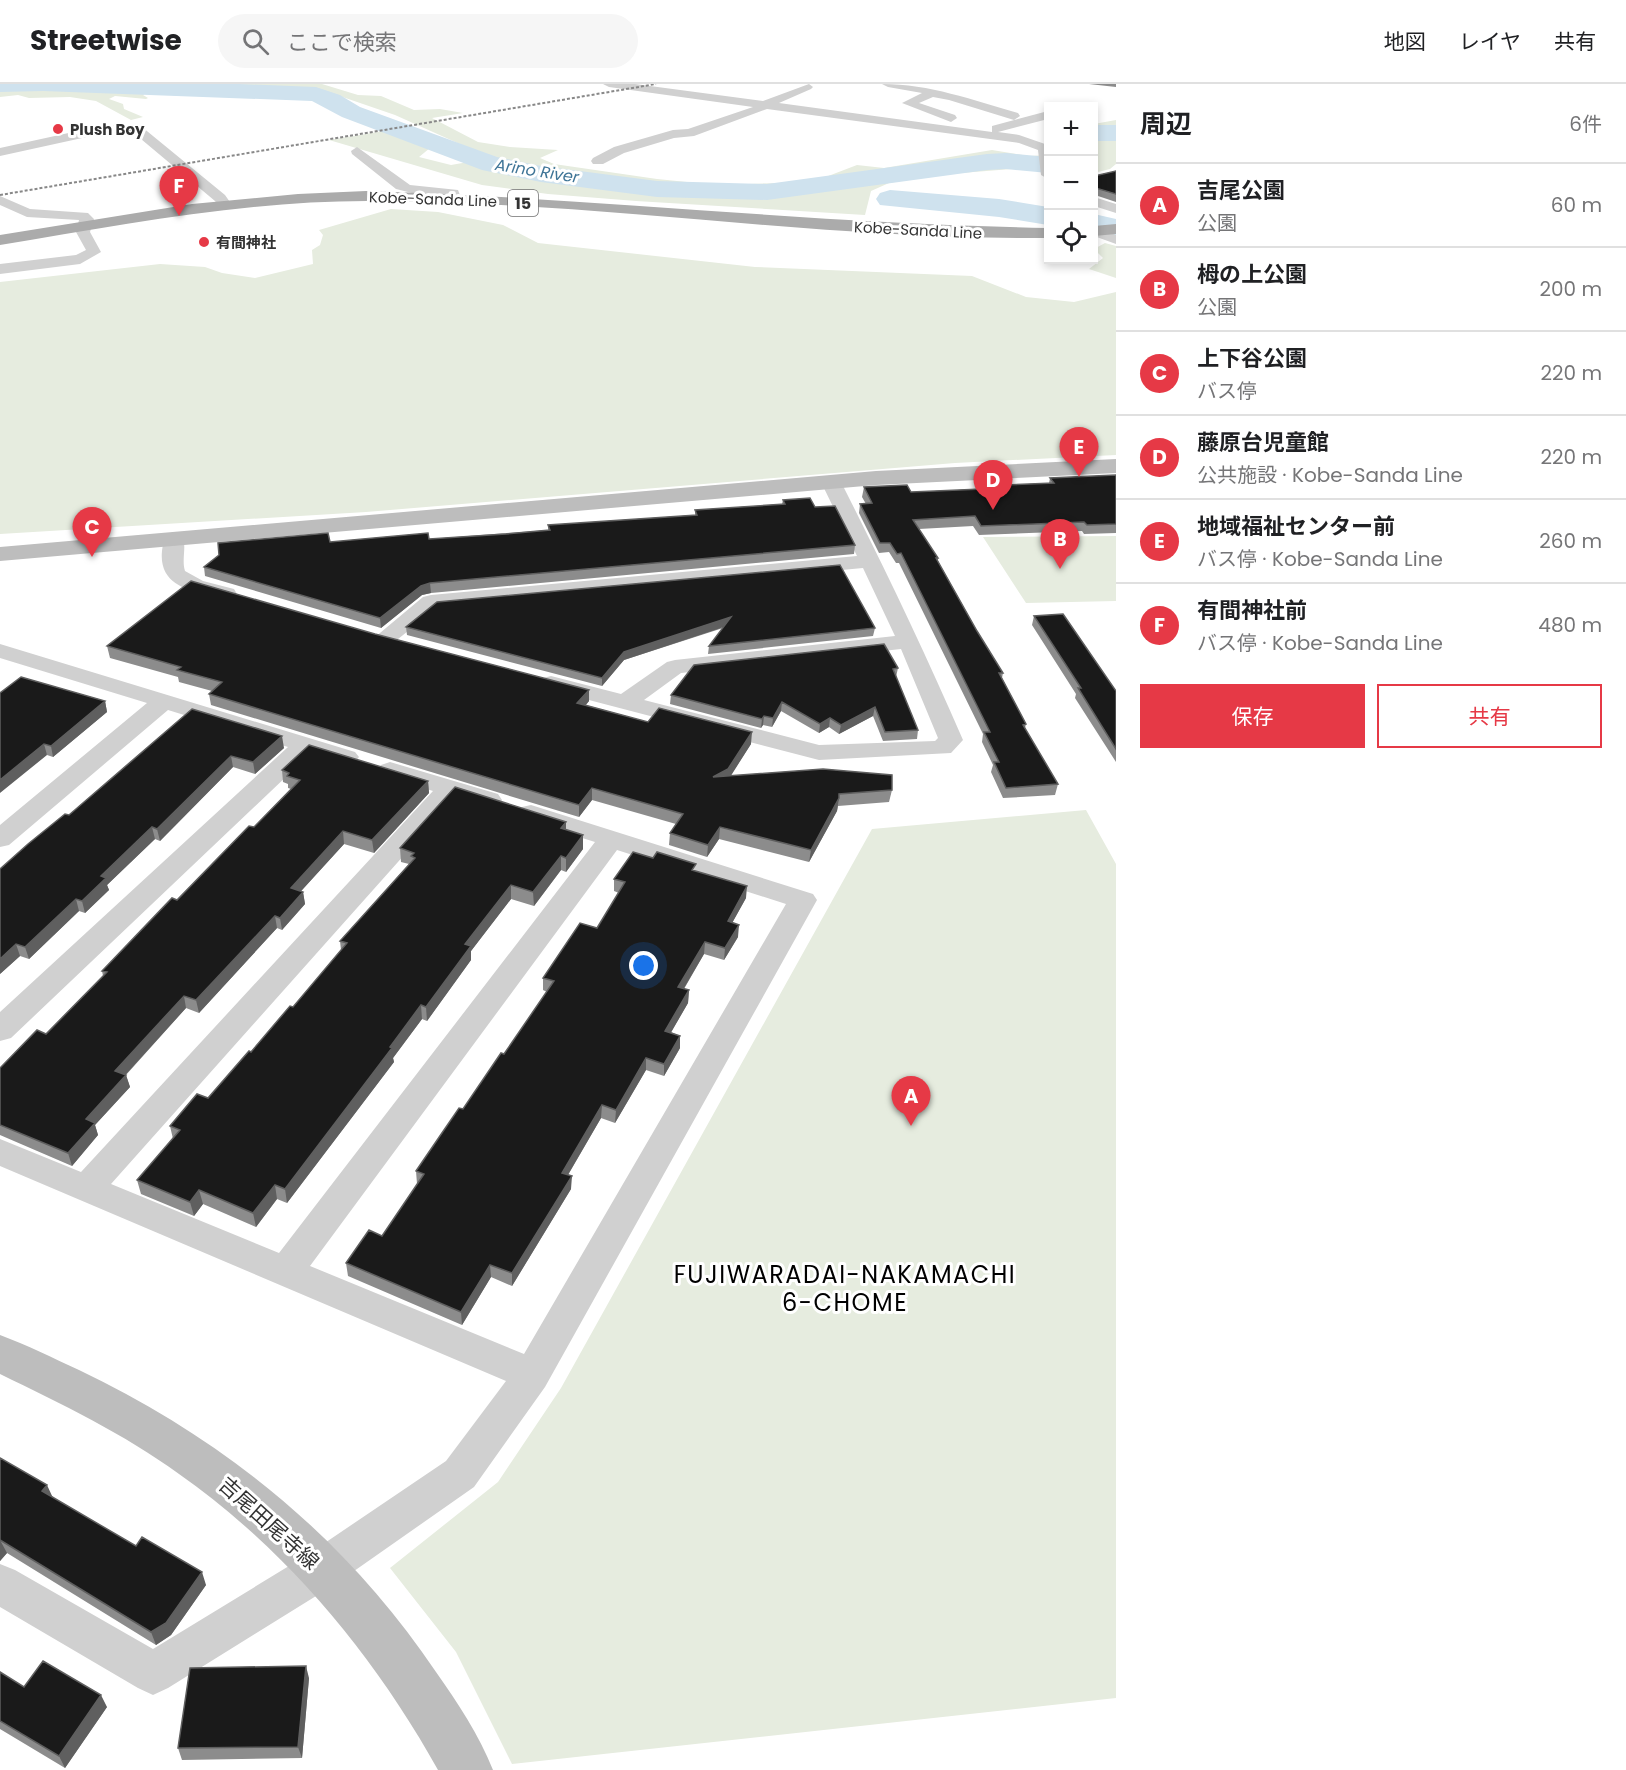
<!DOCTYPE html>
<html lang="ja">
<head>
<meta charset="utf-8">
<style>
  body { margin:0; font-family:Poppins,"Noto Sans JP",sans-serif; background:#f6f6f6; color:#202124 }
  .controls { position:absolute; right:18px; top:18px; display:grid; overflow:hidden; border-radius:0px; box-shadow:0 3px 9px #0003 }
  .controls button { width:54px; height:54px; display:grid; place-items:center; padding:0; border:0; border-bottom:2px solid #e0e0e0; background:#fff; color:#202124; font:30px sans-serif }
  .you { position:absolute; left:644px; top:882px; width:21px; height:21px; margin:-15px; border:4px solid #fff; border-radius:50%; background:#1a73e8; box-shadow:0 0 0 9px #1a73e833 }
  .badge { display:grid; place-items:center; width:39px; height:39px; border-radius:50%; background:#e63946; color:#fff; font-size:20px; font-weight:700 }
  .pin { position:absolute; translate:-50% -50px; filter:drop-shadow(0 2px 3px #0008) }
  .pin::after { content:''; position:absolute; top:32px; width:21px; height:18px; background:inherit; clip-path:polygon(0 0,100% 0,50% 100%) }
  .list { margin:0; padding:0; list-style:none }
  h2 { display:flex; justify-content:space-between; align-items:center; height:78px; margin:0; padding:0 24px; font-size:26px }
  h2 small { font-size:20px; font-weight:400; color:#757577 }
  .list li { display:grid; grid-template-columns:39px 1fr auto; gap:18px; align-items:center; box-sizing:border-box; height:84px; padding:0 24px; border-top:2px solid #e0e0e0 }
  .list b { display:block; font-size:22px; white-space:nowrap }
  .list p { margin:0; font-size:20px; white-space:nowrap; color:#757577 }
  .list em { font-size:20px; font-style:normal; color:#757577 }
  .actions { display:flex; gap:12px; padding:18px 24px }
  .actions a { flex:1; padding:14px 0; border:2px solid #e63946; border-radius:0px; text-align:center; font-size:21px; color:#e63946 }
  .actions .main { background:#e63946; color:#fff }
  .icon { flex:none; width:33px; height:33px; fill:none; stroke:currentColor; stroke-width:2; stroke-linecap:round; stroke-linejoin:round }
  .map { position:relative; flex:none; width:1116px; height:1686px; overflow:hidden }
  header { display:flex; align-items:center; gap:36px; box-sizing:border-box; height:84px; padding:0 30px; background:#fff; border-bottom:2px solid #e0e0e0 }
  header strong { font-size:28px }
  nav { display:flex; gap:33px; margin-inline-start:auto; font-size:21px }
  .search { width:420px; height:54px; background:#f6f6f6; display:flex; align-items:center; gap:15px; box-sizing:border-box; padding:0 21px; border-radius:33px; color:#757577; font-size:22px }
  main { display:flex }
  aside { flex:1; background:#fff }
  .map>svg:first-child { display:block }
</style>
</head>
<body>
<header>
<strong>Streetwise</strong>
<div class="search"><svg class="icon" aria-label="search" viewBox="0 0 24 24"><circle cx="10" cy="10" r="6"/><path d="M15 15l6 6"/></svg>ここで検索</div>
<nav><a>地図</a><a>レイヤ</a><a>共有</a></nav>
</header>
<main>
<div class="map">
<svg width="1116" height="1686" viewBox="0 0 1116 1686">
  <rect width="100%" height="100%" fill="#fff"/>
  <!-- green -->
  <path fill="#e6ecdf" d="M0 0H322L358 11 381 12 414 26 440 25 463 29 432 34 478 58 510 63 558 66 540 74 554 80 657 95 717 101 781 99 823 94 857 81 884 84 992 66 1029 72 1048 71V88L1024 84 936 91 889 99 871 107 865 131 636 117 548 110 482 101 329 56 390 46 405 50 430 64 419 73 451 81 491 74 395 31 328 8 230 6 160 1 143 11 148 14 146 15 115 12 109 15 123 20 124 25 143 33 131 36 96 17 70 13 29 14 18 11 0 13Z
    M1116 36V80L1110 85 1094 89V40Z
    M391 125 438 128 503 141 538 159 755 183 972 192 1026 213 1074 218 1116 208V371L955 379 366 428 0 450V198L160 180 205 183 222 189 255 194 313 180 312 166 320 161 323 151 319 146Z
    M1105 159 1116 162V194L1089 185 1103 174 1094 165Z
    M1116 452V517L1026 519 983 453Z
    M1086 726 1116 780V1614L512 1680 456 1568 390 1484 498 1398 561 1304 872 745Z"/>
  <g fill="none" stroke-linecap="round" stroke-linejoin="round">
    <!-- river -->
    <path fill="#cfe2ee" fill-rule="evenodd" d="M0 0H239L316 3 340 11 360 23 497 73 541 82 657 97 767 100 987 70 1006 69 1048 73V89L1006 85 987 86 767 116 657 113 541 98 482 86 342 33 312 17 43 7 0 8Z
      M1094 41H1116V57H1094Z
      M890 106 999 115 1048 123V141L999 133 880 121 876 115 880 109Z
      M1094 130 1116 135V153L1094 148Z"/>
    <!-- street -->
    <path fill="#d0d0d0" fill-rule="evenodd" d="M603 0H635L763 17 809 0 813 3 811 5 779 19 992 48V42L1048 27V35L998 48 1019 51 1045 60 1048 63V95L1041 91 1038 66 1019 59 767 25 694 52 674 54 624 69 603 80H593L591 77 593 74 614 63 673 46 688 45 753 23 609 3Z
      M882 0C930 0 972 16 1018 29L1020 32 1014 36 949 16 933 13 919 19 955 31 957 34 951 38 902 19 922 9 888 3Z
      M105 41 142 43 225 111 232 121 225 125 220 124 215 117 135 50 105 49 0 72V64Z
      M357 63 410 101 458 106 461 114 454 118 449 117 447 112 412 109 396 105 352 70 351 67Z
      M0 112 30 125 88 129 94 135 90 148 101 168 80 180 0 190V180L76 171 86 166 76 148 79 136 27 133 0 121Z
      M1094 113 1116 120V129L1094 122Z
      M1094 143 1116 151V160L1094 152Z
      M831 392 838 394 841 398C884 483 925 568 963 656L951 669 819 676 543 604 539 599 543 594 551 592 621 610 667 578 675 576 895 552 863 484 437 524 393 559 385 561 377 559 374 554 423 513 431 511 857 472 821 398 824 394ZM901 565 938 654 935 657 819 661 644 616 681 589Z
      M174 448 181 450C188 460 181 475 185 487L203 497 234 505 237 510 234 515C224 517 216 514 206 511 182 505 159 497 162 467 163 461 163 455 167 450Z
      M0 560 355 668 359 673 355 678 346 681 310 670 11 954 0 957V928L288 663 168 626 9 761 0 763V741L147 619 0 574Z
      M390 678 498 710 502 716 498 722 489 724 455 714 111 1100 279 1169 595 758 522 735 518 729 522 723 531 721 813 810 817 816 545 1303 474 1403 337 1499 168 1604 153 1611 138 1604 0 1523V1480L15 1486 153 1565 307 1471 446 1377 506 1297 0 1082V1055L81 1088 433 707 381 691 377 686 381 681ZM617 766 786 820 524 1270 310 1182Z"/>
    <!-- secondary -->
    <path fill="#bdbdbd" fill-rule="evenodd" d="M1116 375V389L876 401 0 477V463L876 387Z
      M0 1251C27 1261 53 1274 79 1286 225 1356 345 1453 436 1588 458 1619 479 1651 493 1686H438C374 1571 287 1466 179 1390 124 1350 62 1320 0 1290Z"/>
    <!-- primary -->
    <path fill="#ababab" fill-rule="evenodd" d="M366 107C594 114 820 140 1048 144V154C821 156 595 117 367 117 244 117 121 141 0 161V151L192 120 298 110Z
      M1116 140V150L1094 152V142Z"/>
    <!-- rail -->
    <path stroke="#888" stroke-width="2" stroke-dasharray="3 2" stroke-linecap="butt" d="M0 111 656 0"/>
  </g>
  <!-- wall -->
  <path fill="#8c8c8c" d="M1089 0H1116V3Z
    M1116 87V118L1095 111 1094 92Z
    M1116 391V449L1084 450 1082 447 979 451 973 442 919 445 938 474V477L977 547 1003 589 1002 594 1026 640 1025 644 1058 700 1055 711 1003 714 991 688 993 681 982 658 983 650 899 479H896L889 468 879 469 859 429 860 420H866L862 413 864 403 911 408 1003 404 1004 401 1049 399 1050 394Z
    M783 416 815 423 855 461 854 470 431 509 422 511 381 544 205 492 204 483 429 455 548 446V441L695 431V426L782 420Z
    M1034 532 1116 607V678L1075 614 1076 610 1032 541Z
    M406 543 875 544 873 552 708 570 709 562 723 544 624 576 602 602 407 551Z
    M375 550 589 606V617L586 621 648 638 751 660 730 692 892 706 889 718 838 722 837 727 809 778 719 755 707 773 669 761 670 749 676 740 592 716 579 733 211 621 209 610 212 607 179 598 178 593 110 574 107 562Z
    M898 584 896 593 918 646 917 655 883 657 873 632 839 650 829 643 819 649 781 627 772 643 763 641 761 644 670 620 671 611Z
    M0 609 105 617 107 628 53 673 47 671Z
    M192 625 284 664 255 690 233 683 160 757 155 755 107 801 109 806 85 829 79 827 29 875 20 872 0 890 69 731Z
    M282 686 428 697 429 709 374 769 344 760 301 807 303 808 305 820 282 846 277 844 199 929 186 924 126 991 130 1003 95 1041 98 1051 72 1082 0 1051V984L46 950 103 892 102 887 254 743 291 705 288 704V700L283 698Z
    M566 738V746L583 751V765L566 788 561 786 534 822 511 815 471 867V876L427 937 422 935 393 974 394 978 287 1119 277 1115 256 1143 203 1120 194 1132 141 1110 137 1096 173 1055 170 1042 208 1014 293 923 341 866 340 857 409 780 401 778 400 764Z
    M695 787 746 814 732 839 738 853 724 876 704 870 684 905 689 906 688 919 671 948 680 952V964L664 992 646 986 615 1039 601 1034 568 1091 571 1105 512 1202 491 1193 462 1241 348 1192 346 1179 382 1152 417 1100 416 1087 504 970 547 908 543 906V894L597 844 619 809 614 807V795Z
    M0 1374 52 1413 136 1462 206 1501 171 1551 156 1561 7 1469 0 1477Z
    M0 1588 24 1603 107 1623 65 1684 0 1645Z
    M309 1594 302 1674 182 1676 178 1664Z"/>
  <!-- shaded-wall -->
  <path fill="#5f5f5f" d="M430 499 431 509 422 511 381 544 380 534 421 502Z
    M731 533 730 541 624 576 602 602V594L624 568Z
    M589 606V617L577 631V619Z
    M105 617 107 628 53 673 51 662Z
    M782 618 781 627 772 643 773 634Z
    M875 623 873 632 839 650 841 641Z
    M764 632 763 641 761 644 762 635Z
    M830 634 829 643 819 649 820 640Z
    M752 648 751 660 727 698 713 693Z
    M282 652 284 664 255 690 253 678Z
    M44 660 47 671 0 709V696Z
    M231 672 233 683 160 757 157 745Z
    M428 697 429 709 374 769 372 756Z
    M592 704V716L579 733V721Z
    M839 714 837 727 809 778 811 766Z
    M566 738V751L561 744Z
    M152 743 155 755 107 801 109 806 85 829 82 817 101 792Z
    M720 743 719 755 707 773 708 761Z
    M343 747 344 760 293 816 291 804Z
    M583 751V765L566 788V774Z
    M561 772V786L534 822 533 808Z
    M511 801V815L471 867V876L427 937 426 923 465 860Z
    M747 802 746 814 726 850 728 837Z
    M303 808 305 820 282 846 280 834Z
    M76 815 79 827 29 875 25 863Z
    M275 832 277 844 199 929 196 916Z
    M739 841 738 853 724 876 725 864Z
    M705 858 704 870 677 916 678 903Z
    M16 860 20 872 0 890V875Z
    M689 906 688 919 665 959V947Z
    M184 912 186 924 118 999 115 987Z
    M421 921 422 935 393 974 394 978 287 1119 285 1105Z
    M680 952V964L664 992V980Z
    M646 974V986L615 1039 616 1026Z
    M126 991 130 1003 95 1041 98 1051 72 1082 68 1069 86 1035Z
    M602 1021 601 1034 562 1101V1089Z
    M572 1092 571 1105 512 1202V1189Z
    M275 1101 277 1115 256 1143 253 1129Z
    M199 1106 203 1120 194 1132 190 1118Z
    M490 1181 491 1193 462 1241 461 1228Z
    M47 1401 53 1414 42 1407Z
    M0 1456 7 1469 0 1477Z
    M202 1488 206 1501 171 1551 156 1561 151 1548Z
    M306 1582 309 1594 302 1674 298 1663Z
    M101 1611 107 1623 65 1684 59 1672Z"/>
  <!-- building -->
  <path fill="#1a1a1a" stroke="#5f5f5f" stroke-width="1.5" d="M1116 87V110L1096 104 1094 106V92Z
    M1116 391V440L1087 441 1084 438 981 442 975 432 913 436 938 474H936L977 547 1003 589H999L1026 640 1023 641 1058 700 1006 704 994 678H999L984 648H990L901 469 897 470 890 459H880L860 420 872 419 864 403 907 401 911 408 1006 404 1004 401 1054 399 1050 394Z
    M810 414 815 423 835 422 855 461 430 499 421 502 380 534 204 483 219 471 218 459 328 449 330 458 428 449 429 455 506 450 550 446 548 441 697 431 695 426 785 420 783 416Z
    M840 481 875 544 709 562 731 533 624 568 602 594 406 543 437 518Z
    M191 497 375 550 589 606 577 619 648 638 659 624 752 648 728 685 713 693 823 685 892 691V706L839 710V714L811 766 720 743 708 761 670 749 683 730 592 704 579 721 209 610 222 598 177 586 181 583 107 562Z
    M1063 530 1116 607V665L1078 604H1081L1034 532Z
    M884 560 898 584 893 585 918 646 885 648 875 623 841 641 830 634 820 640 782 618 773 634 764 632 762 635 671 611 694 581Z
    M21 593 105 617 51 662 44 660 0 696V609Z
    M192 625 282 652 253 678 231 672 157 745 152 743 101 792 106 794 82 817 76 815 25 863 16 860 0 875V785L28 760 65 730 69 731Z
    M309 661 428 697 372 756 343 747 291 804 303 808 280 834 275 832 196 916 184 912 115 987 126 991 86 1035 95 1039 68 1069 0 1041V984L37 946 46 950 107 888 102 887 172 814 177 816 249 742 254 743 300 696 287 692 289 689 282 686Z
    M455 703 566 738 561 744 583 751 566 774 561 772 533 808 511 801 465 860 471 862 426 923 421 921 390 963 392 964 285 1105 275 1101 253 1129 199 1106 190 1118 137 1096 180 1046 170 1042 197 1010 208 1014 249 967 251 968 290 922 293 923 347 859 340 857 415 774 411 772 414 769 400 764Z
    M633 768 653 774 657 768 696 780 692 786 747 802 728 837 739 841 725 864 705 858 678 903 689 906 665 947 680 952 664 980 646 974 616 1026 602 1021 562 1089 572 1092 512 1189 490 1181 461 1228 346 1179 369 1146 382 1152 424 1090 416 1087 444 1046 459 1024 463 1025 501 969 504 970 554 897 543 894 580 839 597 844 625 798 614 795Z
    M0 1374 47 1401 42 1407 136 1462 142 1453 202 1488 166 1539 151 1548 0 1456Z
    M43 1577 101 1611 59 1672 0 1637V1588L24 1603Z
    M306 1582 298 1663 178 1664 190 1584Z"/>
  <!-- markers -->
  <g fill="#e63946" stroke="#fff" stroke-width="2">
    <circle cx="58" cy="45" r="6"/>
    <circle cx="204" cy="158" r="6"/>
  </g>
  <g text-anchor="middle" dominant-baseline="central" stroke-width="6" stroke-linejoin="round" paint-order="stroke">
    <!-- far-poi labels -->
    <g font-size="15" font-weight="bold" fill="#333" stroke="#fff" text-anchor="start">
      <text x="70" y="45">Plush Boy</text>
      <text x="216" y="158">有間神社</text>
    </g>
    <!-- far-street labels -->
    <g font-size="15" fill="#333" stroke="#fff">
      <text transform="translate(433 115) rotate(2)">Kobe-Sanda Line</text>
      <text transform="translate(918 146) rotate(3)">Kobe-Sanda Line</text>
    </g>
    <!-- far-water labels -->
    <g font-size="16" font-style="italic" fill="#3f7597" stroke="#fff">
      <text transform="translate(537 87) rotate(9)">Arino River</text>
    </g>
    <!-- shield labels -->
    <rect fill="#fff" stroke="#707070" stroke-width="1.5" x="508" y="106" width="30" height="26" rx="4.5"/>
    <g font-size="16" font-weight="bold" fill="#333">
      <text x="523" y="119">15</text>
    </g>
    <!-- near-street labels -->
    <g font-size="21" fill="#333" stroke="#fff">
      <text transform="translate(269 1439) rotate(42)">吉尾田尾寺線</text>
    </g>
    <!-- near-neighbourhood labels -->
    <g font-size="24" letter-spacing="1.5" fill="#000" stroke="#fff">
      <text x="845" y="1190">FUJIWARADAI-NAKAMACHI<tspan x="845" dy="28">6-CHOME</tspan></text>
    </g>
  </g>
</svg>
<div class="controls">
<button>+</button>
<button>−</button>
<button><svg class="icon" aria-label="locate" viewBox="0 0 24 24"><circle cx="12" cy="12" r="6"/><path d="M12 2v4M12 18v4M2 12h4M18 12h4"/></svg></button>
</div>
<div class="you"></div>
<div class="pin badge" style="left:911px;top:1042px">A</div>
<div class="pin badge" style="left:1060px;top:485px">B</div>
<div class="pin badge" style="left:92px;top:473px">C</div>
<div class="pin badge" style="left:993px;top:426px">D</div>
<div class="pin badge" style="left:1079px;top:393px">E</div>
<div class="pin badge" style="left:179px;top:132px">F</div>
</div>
<aside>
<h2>周辺<small>6件</small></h2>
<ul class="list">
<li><span class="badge">A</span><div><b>吉尾公園</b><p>公園</p></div><em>60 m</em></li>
<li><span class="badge">B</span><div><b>栂の上公園</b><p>公園</p></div><em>200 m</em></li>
<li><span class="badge">C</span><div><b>上下谷公園</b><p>バス停</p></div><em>220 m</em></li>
<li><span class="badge">D</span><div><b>藤原台児童館</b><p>公共施設 · Kobe-Sanda Line</p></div><em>220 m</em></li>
<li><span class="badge">E</span><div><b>地域福祉センター前</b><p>バス停 · Kobe-Sanda Line</p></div><em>260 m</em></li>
<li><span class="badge">F</span><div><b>有間神社前</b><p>バス停 · Kobe-Sanda Line</p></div><em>480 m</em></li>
</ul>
<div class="actions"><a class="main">保存</a><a>共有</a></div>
</aside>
</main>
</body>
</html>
